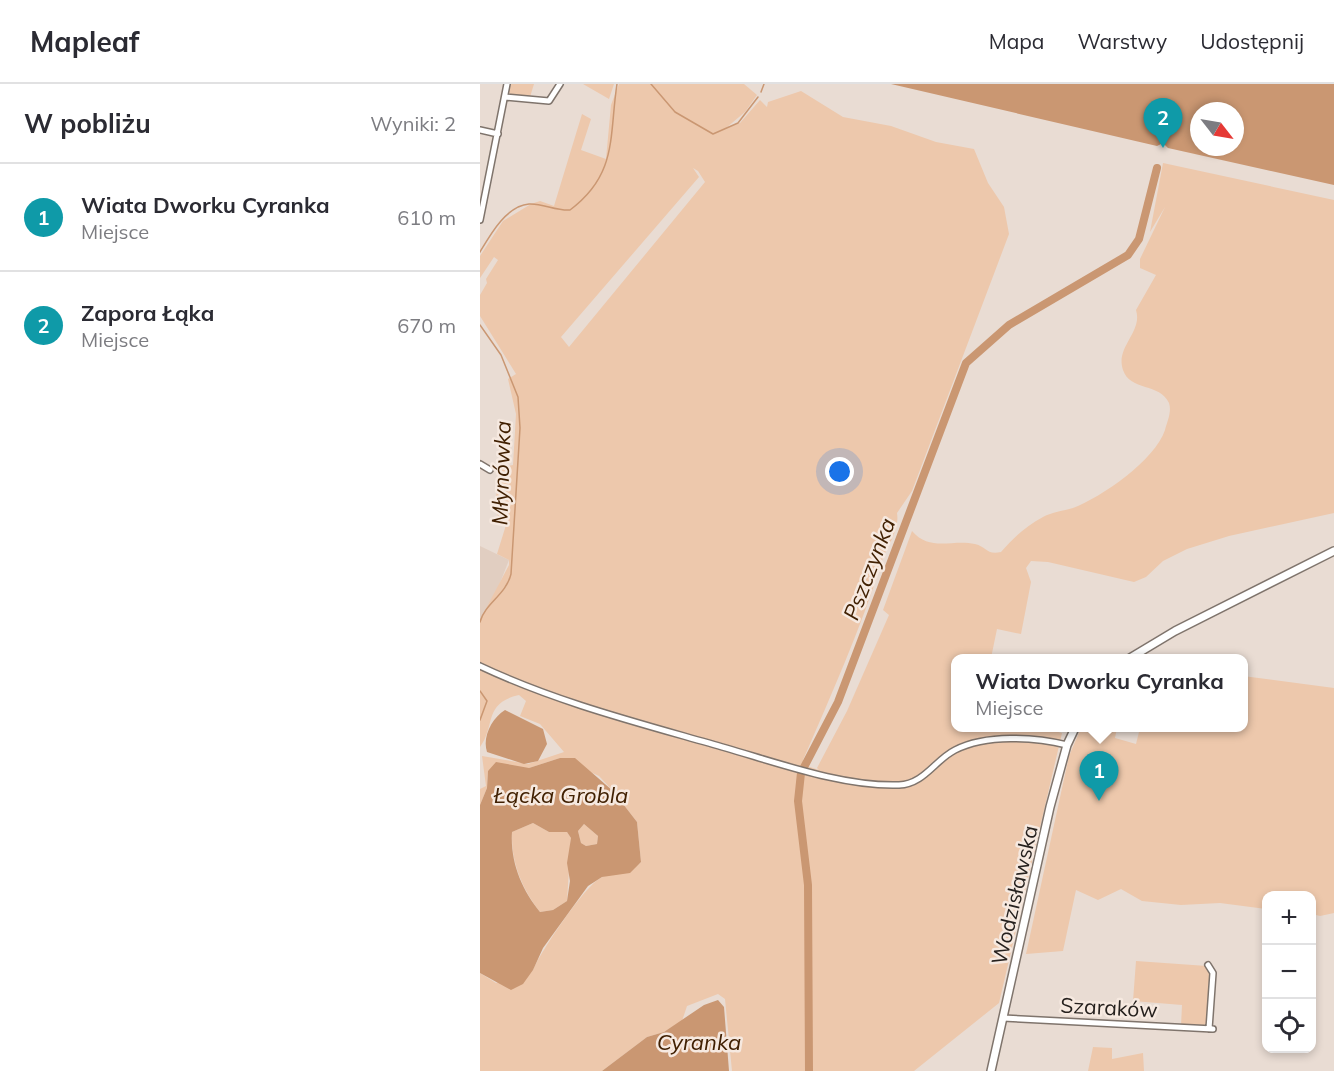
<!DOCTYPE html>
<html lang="pl">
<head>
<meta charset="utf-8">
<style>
  body { margin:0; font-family:Mulish,sans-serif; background:#f7f7f7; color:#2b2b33 }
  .controls { position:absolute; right:18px; bottom:18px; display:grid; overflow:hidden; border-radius:12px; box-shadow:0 3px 9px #0003 }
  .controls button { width:54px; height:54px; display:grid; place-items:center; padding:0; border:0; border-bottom:2px solid #e1e1e2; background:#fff; color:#2b2b33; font:30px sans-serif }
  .compass { position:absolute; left:710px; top:18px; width:54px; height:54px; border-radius:50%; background:#fff; box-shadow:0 3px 9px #0003; rotate:121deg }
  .you { position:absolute; left:360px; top:388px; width:21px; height:21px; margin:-15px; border:4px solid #fff; border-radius:50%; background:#1a73e8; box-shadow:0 0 0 9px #1a73e833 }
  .badge { display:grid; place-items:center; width:39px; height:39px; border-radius:50%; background:#7c3aed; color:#fff; font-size:20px; font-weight:700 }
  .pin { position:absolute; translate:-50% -50px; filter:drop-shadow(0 2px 3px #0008) }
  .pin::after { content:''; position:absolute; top:32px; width:21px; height:18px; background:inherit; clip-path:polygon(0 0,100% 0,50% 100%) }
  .popup { position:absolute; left:471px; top:570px; width:297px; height:78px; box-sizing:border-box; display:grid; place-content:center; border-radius:12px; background:#fff; filter:drop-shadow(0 2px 4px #0005); font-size:20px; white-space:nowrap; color:#7c7c81 }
  .popup b { font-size:22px; color:#2b2b33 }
  .popup::after { content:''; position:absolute; left:50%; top:100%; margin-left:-12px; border:12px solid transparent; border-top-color:#fff }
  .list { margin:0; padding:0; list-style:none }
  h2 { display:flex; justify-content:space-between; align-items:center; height:78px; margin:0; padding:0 24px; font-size:26px }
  h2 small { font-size:20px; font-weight:400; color:#7c7c81 }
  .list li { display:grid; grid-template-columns:39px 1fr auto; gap:18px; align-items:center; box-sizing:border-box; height:108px; padding:0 24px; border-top:2px solid #e1e1e2 }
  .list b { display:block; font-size:22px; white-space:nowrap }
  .list p { margin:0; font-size:20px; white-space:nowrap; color:#7c7c81 }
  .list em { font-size:20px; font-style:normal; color:#7c7c81 }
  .icon { flex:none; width:33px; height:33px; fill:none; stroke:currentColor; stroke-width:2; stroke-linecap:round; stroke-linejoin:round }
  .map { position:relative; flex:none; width:854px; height:987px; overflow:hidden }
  header { display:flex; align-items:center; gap:36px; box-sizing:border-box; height:84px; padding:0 30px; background:#fff; border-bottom:2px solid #e1e1e2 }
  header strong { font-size:28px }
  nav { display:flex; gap:33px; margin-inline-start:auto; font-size:21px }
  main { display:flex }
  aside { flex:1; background:#fff }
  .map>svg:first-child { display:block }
</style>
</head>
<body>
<header>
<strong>Mapleaf</strong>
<nav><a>Mapa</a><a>Warstwy</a><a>Udostępnij</a></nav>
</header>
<main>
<aside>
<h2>W pobliżu<small>Wyniki: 2</small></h2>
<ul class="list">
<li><span class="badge" style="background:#0f9aa8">1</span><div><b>Wiata Dworku Cyranka</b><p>Miejsce</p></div><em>610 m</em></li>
<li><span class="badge" style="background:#0f9aa8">2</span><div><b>Zapora Łąka</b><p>Miejsce</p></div><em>670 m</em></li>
</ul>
</aside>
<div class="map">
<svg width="854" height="987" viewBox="0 0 854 987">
  <rect width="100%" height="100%" fill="#e9dcd3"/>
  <!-- built -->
  <path fill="#e1cec1" d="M0 462 29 476 16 509 0 536Z"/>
  <!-- green -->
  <path fill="#edc8ac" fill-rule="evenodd" d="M30 0H54L50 13 33 12 28 8Z
    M103 0H134L129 15Z
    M139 0H264L277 11 265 28 246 44 260 39 280 16 287 23 288 18 321 7 363 33 411 42 456 58 494 65 508 99 524 123 529 150 432 407 417 429C420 448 406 462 401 480 380 547 351 611 323 676L324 681 339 686 337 684 367 627 409 531 403 526 432 447C450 468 472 455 495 460 507 463 506 471 521 468 533 454 546 442 563 433 572 428 583 427 593 424 622 413 675 376 685 346 687 338 692 328 689 319 680 299 650 307 643 286 635 263 663 248 656 226L676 191 660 184V175L685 123 670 148 683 79 854 116V429L749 452 707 465 683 477 666 493 654 498 568 478 551 477 546 484 551 498 541 550 517 545 511 574H475V644H563L582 649 519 919 434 987H252L245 915 238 910 207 922 202 937 184 948 167 953 122 987H0V889L16 899 53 886C62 866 102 806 119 795 135 785 143 795 161 778L157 738 133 707 119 692 80 674 49 684H13L8 687 7 704 0 721V705L6 702 2 672 48 680 84 668 60 640 40 632 46 617 39 611C3 619 16 641 0 663V536L29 481V476L17 470 26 441C11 430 14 412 21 397L14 385 33 381 36 330 28 295 36 290 0 232V211L7 199 6 195 18 176 14 173 0 194V172L23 137 51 120 60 117 74 122 102 30 111 35 101 66 126 75 131 21ZM213 84 218 87 225 98 89 263 81 253 219 93Z
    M763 592 854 604V829L840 832 832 830V812H786V825L740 819 701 821 662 817 641 805 618 816 596 806 583 867 546 870 589 672 601 644H637L635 654 656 660 660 644H763Z
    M53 739 69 748H87L91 754 87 817 73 826 60 828C42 804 31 779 32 748Z
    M104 740 118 752 117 760 106 762 101 759 98 747Z
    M656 877 727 882 731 887 727 944 701 942 702 921 653 917Z
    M613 963 632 964V975L663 969 664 987H608Z"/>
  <!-- water -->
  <path fill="#ca9772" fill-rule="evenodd" d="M411 0H854V101L688 64 683 59 677 62ZM719 27H755V63H719Z
    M25 626 63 645 67 660 58 677 44 680 7 668C2 653 12 634 25 626Z
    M80 674H95L133 707 157 738 161 778 150 789 122 793 108 802 63 864 53 886 43 900 31 906 0 889V721L7 704 8 687 16 678 49 684ZM53 739 69 748H87L91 754 87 779 90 797 87 817 73 826 60 828C42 806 30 778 32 748ZM104 740 118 752 117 760 106 762 101 759 98 747Z
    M238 916 244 923 249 987H122L167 953 184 948 224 921Z"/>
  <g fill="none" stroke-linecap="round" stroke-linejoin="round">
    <!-- stream -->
    <path stroke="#ca9772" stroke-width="1.5" d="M171 0 195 28 233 50 258 39 278 13
      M281 8 284 0
      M0 168C10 151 26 122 49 120 62 119 76 127 90 126 138 90 129 52 137 0
      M0 241 21 271 38 313 40 344 31 490C26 511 5 519 0 538
      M0 607 7 617 0 636"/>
    <!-- river -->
    <path stroke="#ca9772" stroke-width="8" d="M329 987 328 801 318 717 321 689 358 618 486 279 529 241 648 171 659 155 677 84"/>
    <defs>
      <path id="minor" d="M25 13 69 17 80 0
        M0 46 18 50
        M0 136 27 0
        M0 380 10 386
        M0 582C78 619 163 640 246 664 298 679 364 703 419 701 444 700 455 676 475 666 506 650 555 653 587 661
        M728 881 733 889 729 945
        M523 934 733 945"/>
      <path id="secondary" d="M650 574 695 547 854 467
        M511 987 570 723 587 661 595 644"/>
    </defs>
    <!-- minor casing -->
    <use href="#minor" stroke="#7f746c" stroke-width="8"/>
    <!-- secondary casing -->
    <use href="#secondary" stroke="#7f746c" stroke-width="10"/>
    <!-- minor -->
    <use href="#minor" stroke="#fff" stroke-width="5"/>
    <!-- secondary -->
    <use href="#secondary" stroke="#fff" stroke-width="7"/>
  </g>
  <g text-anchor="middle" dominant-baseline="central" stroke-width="5" stroke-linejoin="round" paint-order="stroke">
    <!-- street labels -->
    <g font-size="21" fill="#26211e" stroke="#f6e9e0">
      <text transform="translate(534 811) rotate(-77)">Wodzisławska</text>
      <text transform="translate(629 923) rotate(3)">Szaraków</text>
    </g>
    <!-- water labels -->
    <g font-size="22" font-style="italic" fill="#412002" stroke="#f6e9e0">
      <text transform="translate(21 389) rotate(-88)">Młynówka</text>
      <text transform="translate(389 485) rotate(-69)">Pszczynka</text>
      <text x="81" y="711">Łącka Grobla</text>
      <text x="219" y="958">Cyranka</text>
    </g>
  </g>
</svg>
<div class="controls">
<button>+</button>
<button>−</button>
<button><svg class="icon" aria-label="locate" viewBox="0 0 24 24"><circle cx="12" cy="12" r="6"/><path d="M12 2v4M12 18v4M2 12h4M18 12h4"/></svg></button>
</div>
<svg class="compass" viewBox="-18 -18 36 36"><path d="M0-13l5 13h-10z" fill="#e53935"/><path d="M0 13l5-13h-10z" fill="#7c7c81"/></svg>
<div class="you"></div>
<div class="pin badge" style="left:619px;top:717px;background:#0f9aa8">1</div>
<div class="popup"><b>Wiata Dworku Cyranka</b>Miejsce</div>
<div class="pin badge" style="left:683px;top:64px;background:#0f9aa8">2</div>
</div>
</main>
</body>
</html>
